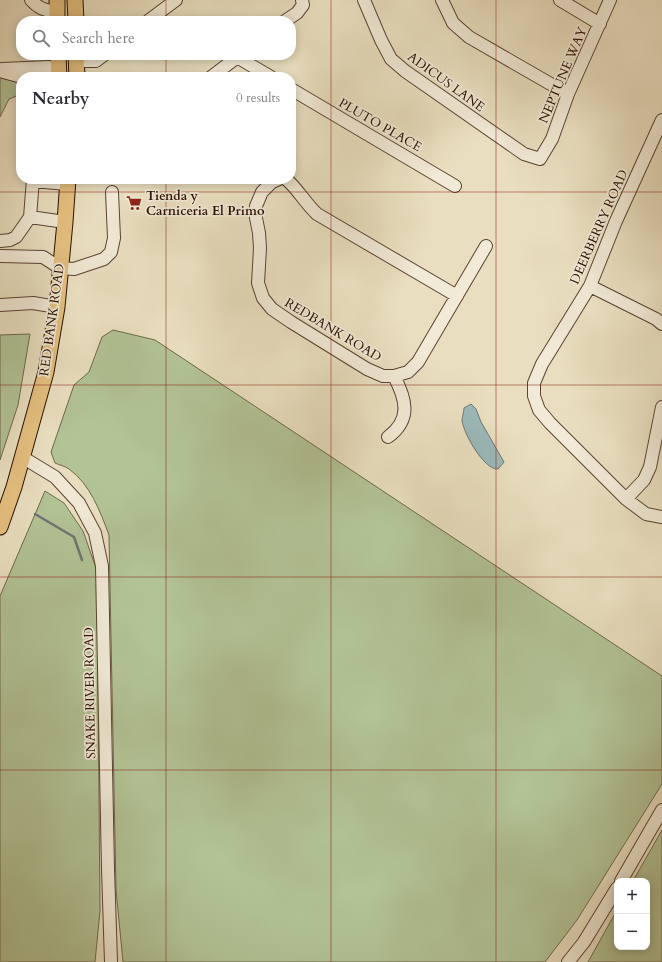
<!DOCTYPE html>
<html lang="en">
<head>
<meta charset="utf-8">
<style>
  body { margin:0; font-family:Cardo,serif; background:#f2f2f3; color:#2b2b33 }
  .controls { position:absolute; right:12px; bottom:12px; display:grid; overflow:hidden; border-radius:8px; box-shadow:0 2px 10px #0003 }
  .controls button { width:36px; height:36px; display:grid; place-items:center; padding:0; border:0; border-bottom:1px solid #e1e1e2; background:#fff; color:#2b2b33; font:20px sans-serif }
  .list { margin:0; padding:0; list-style:none }
  h2 { display:flex; justify-content:space-between; align-items:center; height:52px; margin:0; padding:0 16px; font-size:17px }
  h2 small { font-size:13px; font-weight:400; color:#7c7c81 }
  .icon { flex:none; width:22px; height:22px; fill:none; stroke:currentColor; stroke-width:2; stroke-linecap:round; stroke-linejoin:round }
  .map { position:relative; flex:none; width:662px; height:962px; overflow:hidden }
  .search { position:absolute; background:#fff; box-shadow:0 2px 10px #0003; left:16px; top:16px; width:280px; height:44px; display:flex; align-items:center; gap:10px; box-sizing:border-box; padding:0 14px; border-radius:16px; color:#7c7c81; font-size:15px }
  .panel { position:absolute; background:#fff; box-shadow:0 2px 10px #0003; left:16px; top:72px; width:280px; height:112px; border-radius:16px }
  .map>svg:first-child { display:block }
</style>
</head>
<body>
<div class="map">
<svg width="662" height="962" viewBox="0 0 662 962">
  <rect width="100%" height="100%" fill="#e9dfc0"/>
  <filter id="stains"><feTurbulence type="fractalNoise" baseFrequency=".005" numOctaves="4"/><feColorMatrix values="0 0 0 0 .2 0 0 0 0 .09 0 0 0 0 .02 0 0 0 .5 -.17"/></filter>
  <radialGradient id="worn" r=".72"><stop offset=".6" stop-color="#630" stop-opacity="0"/><stop offset="1" stop-color="#630" stop-opacity=".3"/></radialGradient>
  <!-- green -->
  <path fill="#b2c396" stroke="#6e694c" d="M0 78 21 82V94L9 99 0 117Z
    M113 330 155 340 662 676V784L577 920 545 962H123L116 890 109 535C100 511 90 484 69 469 65 466 59 465 55 463L51 452 74 385 89 372 102 337Z
    M30 334 18 405 0 460V335Z
    M45 491 64 503 83 531 97 571 100 911 95 962H0V596Z
    M662 830V962H588L617 910V947H647V881H633Z"/>
  <!-- water -->
  <path fill="#9bbabc" stroke="#6e7672" d="M471 404 476 409 481 422 504 462 498 469C484 470 464 434 462 421 462 417 464 412 464 408Z"/>
  <g fill="none" stroke-linecap="round" stroke-linejoin="round">
    <!-- stream -->
    <path stroke="#6e7672" stroke-width="2.5" d="M35 514 74 537 82 560"/>
    <defs>
      <path id="minor" d="M31 0C38 8 46 12 57 11
        M364 0 381 40 391 59 405 71 524 154 540 159 552 139 568 94 610 0
        M442 0 453 23 469 37 568 94
        M560 0 600 24
        M148 21 176 0
        M285 21 297 13 303 5 302 0
        M237 57 271 77
        M76 61H96L104 55
        M2 69 49 67 55 72
        M0 71 18 76H50L55 72H59
        M211 77 240 55
        M291 89 455 186
        M662 120 616 221 590 286 542 364 534 383V396L539 410 550 423 626 499 646 514 662 517
        M279 179 272 182 262 192 256 206V218L259 233 260 248 258 283 263 298 272 309 291 322 367 369 383 376H394L408 372 418 362 486 246
        M286 179C298 189 305 203 317 214L457 296
        M33 181 67 184
        M30 217 65 222
        M0 241 10 240 16 237 30 217 33 179
        M0 256 43 257 60 268 74 269 104 259 111 252 114 238 112 192
        M590 286 656 319 662 324
        M0 305 33 303 57 307
        M388 437C412 419 406 399 394 376
        M22 457 55 477 79 503 95 533 102 566 108 869 111 962
        M626 499 644 480 650 467 662 407
        M621 881 662 810
        M568 962 584 942 617 888"/>
      <path id="major" d="M57 0V21
        M75 0 76 21
        M58 55 59 77
        M76 55 77 77
        M0 527 14 487 46 372 57 307 65 222 68 179"/>
    </defs>
    <!-- minor casing -->
    <use href="#minor" stroke="#5a4332" stroke-width="14"/>
    <!-- major casing -->
    <use href="#major" stroke="#2a0f03" stroke-width="17"/>
    <!-- minor -->
    <use href="#minor" stroke="#f1ead6" stroke-width="12"/>
    <!-- major -->
    <use href="#major" stroke="#e4c080" stroke-width="15"/>
  </g>
  <!-- grid -->
  <path fill="none" stroke="#8f2418" stroke-width="1" stroke-opacity="0.55" d="M166 0V21M331 0V962M496 0V962M166 55V77M166 179V962M0 192H662M0 385H662M0 577H662M0 770H662"/>
  <!-- icons -->
  <defs>
    <symbol id="supermarket-bare" viewBox="-9 -9 18 18"><path d="M-6-5.5h2.5l.6 2H6L4.5 2H-2.5L-4.4-4H-6ZM-1.5 3.2a1.3 1.3 0 1 0 .1 0ZM3 3.2a1.3 1.3 0 1 0 .1 0Z" fill="#8f2418" stroke="#f1ead6" stroke-width="2.5" paint-order="stroke"/></symbol>
  </defs>
  <g fill-rule="evenodd">
    <use href="#supermarket-bare" x="123" y="192" width="22" height="22"/>
  </g>
  <g text-anchor="middle" dominant-baseline="central" stroke-width="3.5" stroke-linejoin="round" paint-order="stroke">
    <!-- street labels -->
    <g font-size="13" fill="#2a0f03" stroke="#f1ead6">
      <text transform="translate(563 75) rotate(-67)">NEPTUNE WAY</text>
      <text transform="translate(446 82) rotate(36)">ADICUS LANE</text>
      <text transform="translate(380 125) rotate(30)">PLUTO PLACE</text>
      <text transform="translate(599 227) rotate(-66)">DEERBERRY ROAD</text>
      <text transform="translate(52 320) rotate(-82)">RED BANK ROAD</text>
      <text transform="translate(333 330) rotate(31)">REDBANK ROAD</text>
      <text transform="translate(90 693) rotate(-91)">SNAKE RIVER ROAD</text>
    </g>
    <!-- poi labels -->
    <g font-size="13" font-weight="bold" fill="#2a0f03" stroke="#f1ead6" text-anchor="start">
      <text x="146" y="196">Tienda y<tspan x="146" dy="15">Carniceria El Primo</tspan></text>
    </g>
  </g>
  <rect width="100%" height="100%" filter="url(#stains)"/>
  <rect width="100%" height="100%" fill="url(#worn)"/>
</svg>
<div class="controls">
<button>+</button>
<button>−</button>
</div>
<div class="search"><svg class="icon" aria-label="search" viewBox="0 0 24 24"><circle cx="10" cy="10" r="6"/><path d="M15 15l6 6"/></svg>Search here</div>
<section class="panel">
<h2>Nearby<small>0 results</small></h2>
<ul class="list">
</ul>
</section>
</div>
</body>
</html>
